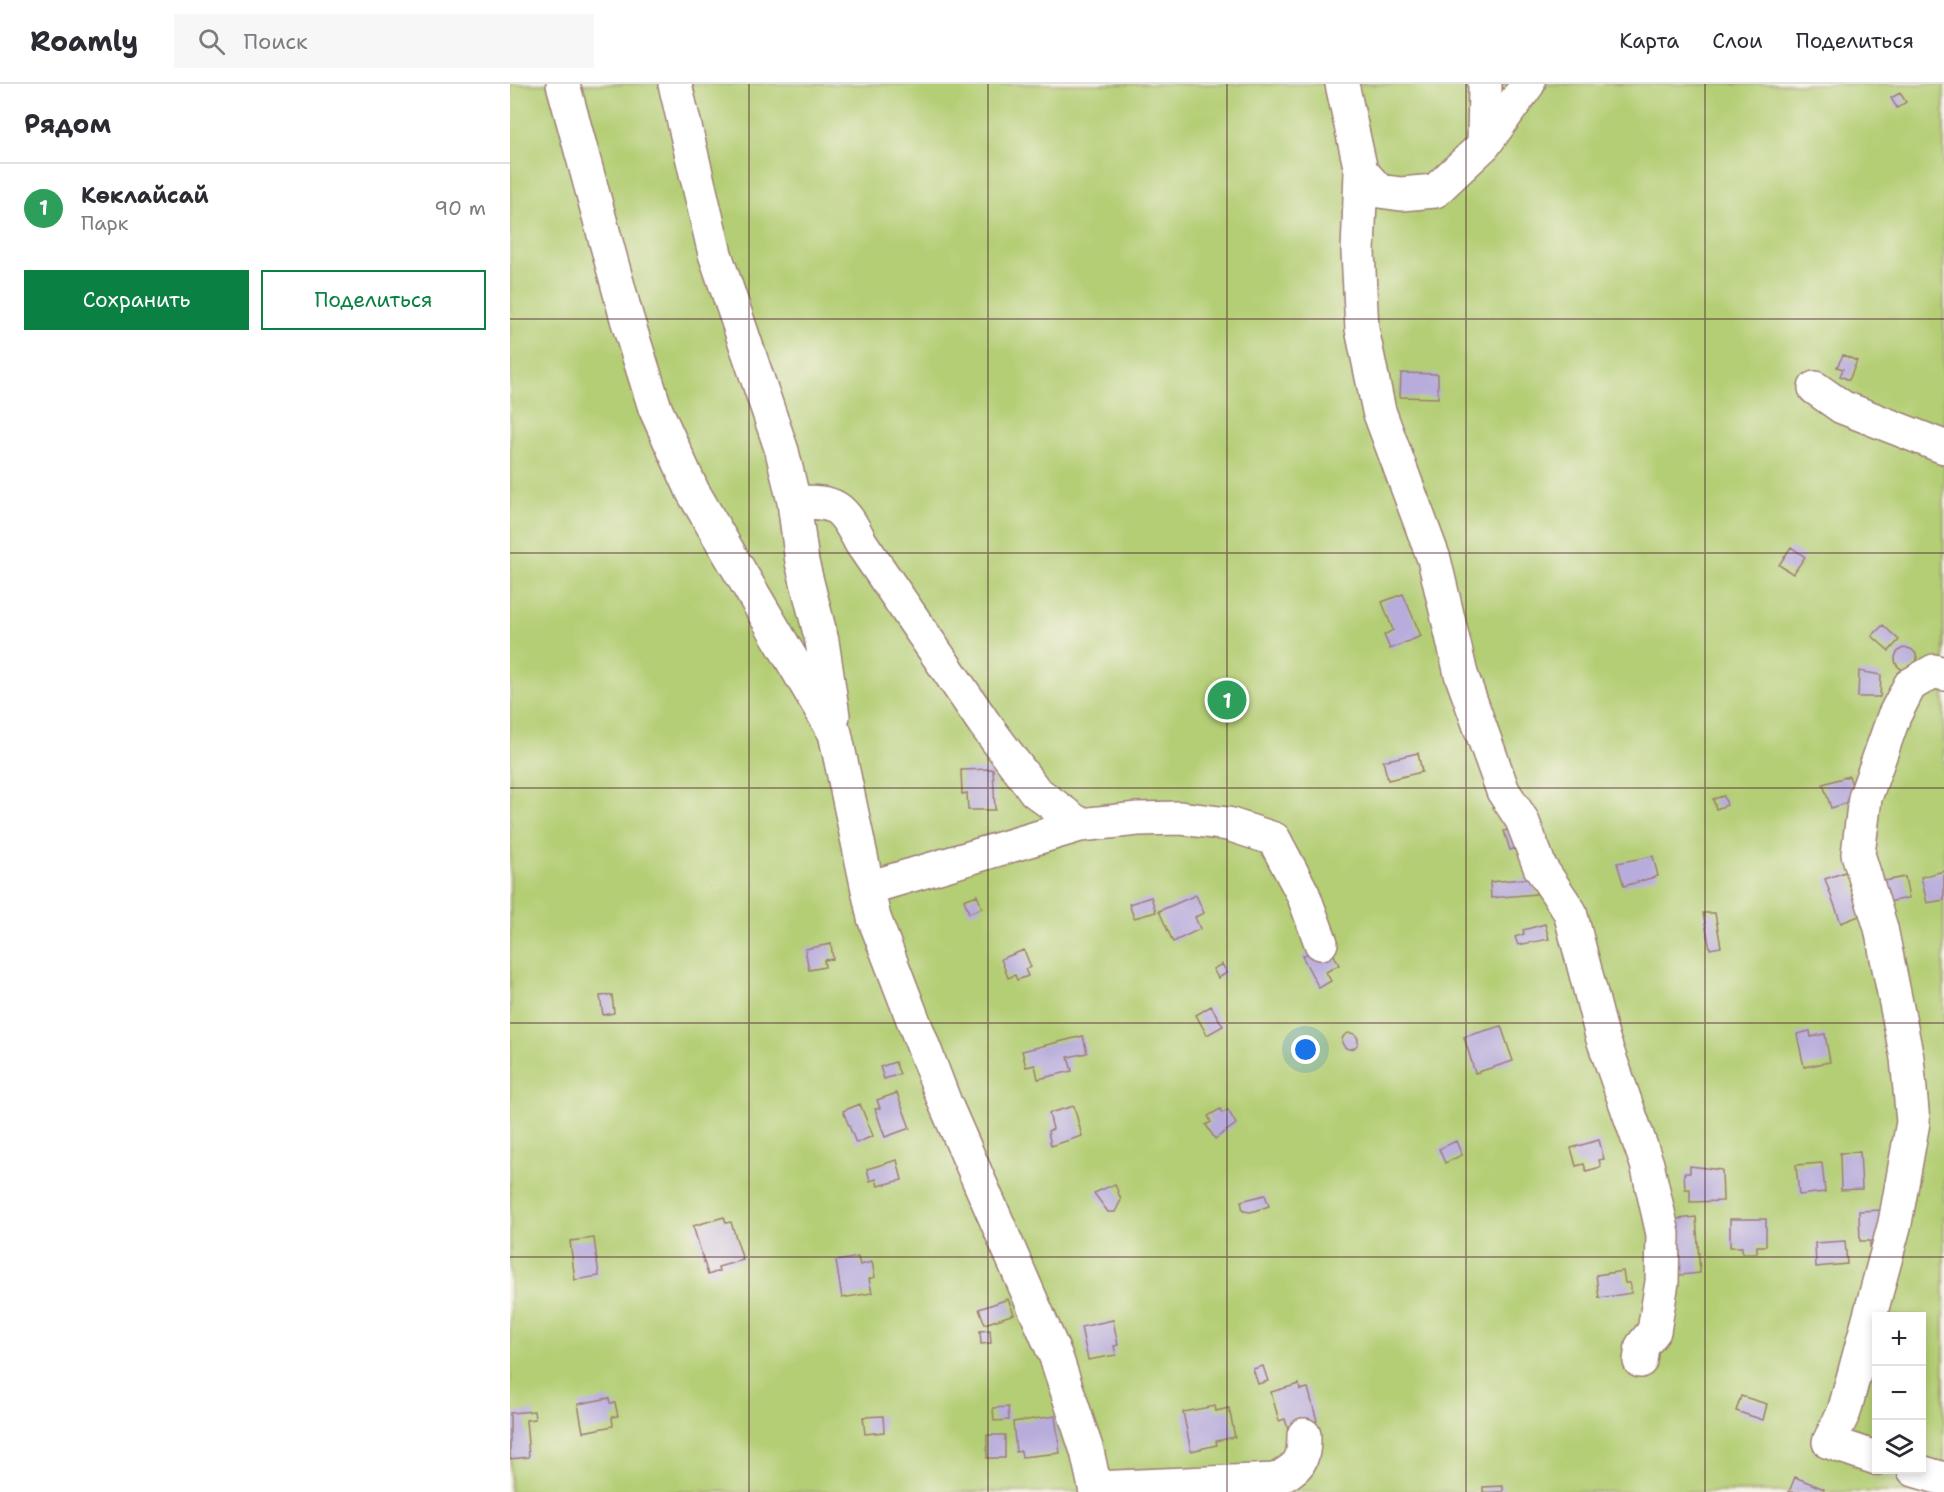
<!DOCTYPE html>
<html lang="ru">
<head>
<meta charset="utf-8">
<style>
  body { margin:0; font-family:"Shantell Sans",sans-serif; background:#f7f7f7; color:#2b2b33 }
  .controls { position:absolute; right:18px; bottom:18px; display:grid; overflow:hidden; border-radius:0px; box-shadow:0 3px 9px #0003 }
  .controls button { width:54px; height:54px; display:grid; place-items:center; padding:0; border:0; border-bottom:2px solid #e1e1e2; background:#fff; color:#2b2b33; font:30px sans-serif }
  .you { position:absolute; left:796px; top:966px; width:21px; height:21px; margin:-15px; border:4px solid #fff; border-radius:50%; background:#1a73e8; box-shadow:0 0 0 9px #1a73e833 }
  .badge { display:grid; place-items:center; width:39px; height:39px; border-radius:50%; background:#0b8043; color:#fff; font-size:20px; font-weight:700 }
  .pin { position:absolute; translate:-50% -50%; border:3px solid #fff; box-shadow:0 2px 6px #0006 }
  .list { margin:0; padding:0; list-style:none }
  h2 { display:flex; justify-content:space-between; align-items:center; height:78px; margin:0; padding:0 24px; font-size:26px }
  h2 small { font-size:20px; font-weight:400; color:#7c7c81 }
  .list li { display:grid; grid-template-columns:39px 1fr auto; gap:18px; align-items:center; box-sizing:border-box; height:90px; padding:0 24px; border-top:2px solid #e1e1e2 }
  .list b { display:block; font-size:22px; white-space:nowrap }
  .list p { margin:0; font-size:20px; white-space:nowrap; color:#7c7c81 }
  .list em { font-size:20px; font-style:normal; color:#7c7c81 }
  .actions { display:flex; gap:12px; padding:18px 24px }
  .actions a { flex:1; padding:14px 0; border:2px solid #0b8043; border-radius:0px; text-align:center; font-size:21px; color:#0b8043 }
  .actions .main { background:#0b8043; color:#fff }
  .icon { flex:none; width:33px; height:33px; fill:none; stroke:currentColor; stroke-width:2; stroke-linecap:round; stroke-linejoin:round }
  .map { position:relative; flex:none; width:1434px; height:1408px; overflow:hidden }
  header { display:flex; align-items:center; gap:36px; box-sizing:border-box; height:84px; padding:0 30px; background:#fff; border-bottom:2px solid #e1e1e2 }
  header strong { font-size:28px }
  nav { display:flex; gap:33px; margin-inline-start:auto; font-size:21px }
  .search { width:420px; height:54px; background:#f7f7f7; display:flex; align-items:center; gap:15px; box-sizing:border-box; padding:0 21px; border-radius:0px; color:#7c7c81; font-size:22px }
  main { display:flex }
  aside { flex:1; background:#fff }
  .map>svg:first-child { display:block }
</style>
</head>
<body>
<header>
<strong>Roamly</strong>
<div class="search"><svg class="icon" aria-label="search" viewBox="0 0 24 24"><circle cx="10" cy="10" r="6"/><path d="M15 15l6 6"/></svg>Поиск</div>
<nav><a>Карта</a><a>Слои</a><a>Поделиться</a></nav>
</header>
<main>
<aside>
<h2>Рядом<small></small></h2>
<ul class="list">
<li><span class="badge" style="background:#2e9e5b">1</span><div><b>Көклайсай</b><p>Парк</p></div><em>90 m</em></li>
</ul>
<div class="actions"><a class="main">Сохранить</a><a>Поделиться</a></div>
</aside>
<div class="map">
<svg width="1434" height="1408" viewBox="0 0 1434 1408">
  <rect width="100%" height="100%" fill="#f7f3e8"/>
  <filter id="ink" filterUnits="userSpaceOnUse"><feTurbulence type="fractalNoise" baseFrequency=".0167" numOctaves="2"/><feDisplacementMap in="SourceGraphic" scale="12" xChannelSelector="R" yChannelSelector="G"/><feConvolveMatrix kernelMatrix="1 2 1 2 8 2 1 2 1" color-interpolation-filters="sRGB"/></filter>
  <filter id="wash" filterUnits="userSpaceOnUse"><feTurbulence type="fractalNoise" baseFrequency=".008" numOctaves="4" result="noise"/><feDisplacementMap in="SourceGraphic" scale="24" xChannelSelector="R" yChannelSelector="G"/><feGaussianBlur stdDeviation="1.35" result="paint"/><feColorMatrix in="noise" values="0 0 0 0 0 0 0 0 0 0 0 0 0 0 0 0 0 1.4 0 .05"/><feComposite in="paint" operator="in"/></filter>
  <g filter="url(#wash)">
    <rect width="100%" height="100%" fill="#efdebc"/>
    <!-- green -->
    <path fill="#b4ce74" stroke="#7f7650" stroke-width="1.5" fill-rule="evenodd" d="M0 0H1434V1408H0ZM1366 1232H1412V1386H1366Z"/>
    <g id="blocks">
      <!-- building -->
      <path fill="#b8acdc" d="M1390 9 1396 18 1387 24 1381 14Z
        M1333 271 1347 277 1339 296 1330 292 1333 285 1327 283Z
        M891 289 928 290V314L890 313Z
        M1281 463 1295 473 1283 490 1269 481Z
        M893 510 911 552 880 565 874 551 883 546 872 518Z
        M1373 541 1389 556 1379 567 1362 552Z
        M1385 575a11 11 0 1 1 22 0a11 11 0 1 1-22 0Z
        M1349 587 1371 591 1370 613H1348Z
        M908 669 912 688 878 696 873 677Z
        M483 685 485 726H458L457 709 452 710 451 686Z
        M1339 692 1347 716 1321 724 1313 700Z
        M1214 712 1217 721 1206 725 1203 715Z
        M1007 743 1013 762 1000 766 994 747Z
        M1143 772 1148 792 1114 802 1107 779Z
        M1338 787 1354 830 1331 839 1315 795Z
        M1434 787V816L1417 819 1411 793Z
        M1395 793 1399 814 1373 819 1369 798Z
        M1024 794 1026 810 981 814 980 798Z
        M467 811 472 824 459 829 454 816Z
        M686 811 694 829 685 833 690 845 663 858 649 827Z
        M641 813 646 828 624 834 619 820Z
        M1193 829H1205L1211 863 1200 865Z
        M1035 840 1039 855 1008 861 1005 853 1014 850 1013 846Z
        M321 860 323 875 314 876 315 883 299 886 295 865Z
        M809 864 823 869 829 881 816 888 821 897 809 904 792 872Z
        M514 866 521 883 515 885 518 892 507 896 505 891 498 894 491 875Z
        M712 880 717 889 708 894 703 885Z
        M102 911 104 929 93 931 90 912Z
        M701 922 713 942 697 951 686 931Z
        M991 942 1003 977 965 989 954 953Z
        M1300 947 1301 953 1315 950 1320 978 1294 983 1287 950Z
        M832 957a8 8 0 1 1 16 0a8 8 0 1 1-16 0Z
        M573 952 577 969 558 973 562 987 528 995 525 981 516 983 512 967Z
        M385 978 390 990 374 995 370 983Z
        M387 1009 400 1044 375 1053 365 1025 370 1024 367 1016Z
        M350 1020 363 1052 346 1059 333 1027Z
        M564 1022 572 1052 541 1062 538 1047 543 1045 539 1029Z
        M710 1025 712 1029 718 1026 726 1040 705 1055 696 1041 701 1038 698 1032Z
        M1089 1056 1094 1075 1089 1076 1091 1083 1076 1087 1074 1080 1066 1082 1061 1064Z
        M946 1057 952 1071 935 1079 929 1065Z
        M1350 1068 1352 1105 1331 1106 1330 1069Z
        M387 1076 392 1096 368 1102 366 1095 360 1097 357 1085Z
        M1312 1079 1315 1108 1289 1111 1286 1081Z
        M1180 1082 1212 1086 1213 1117 1180 1118V1105H1175L1174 1089H1180Z
        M605 1100 611 1116 605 1128H598L584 1109Z
        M755 1111 759 1122 741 1128 733 1127 731 1117Z
        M1373 1126 1374 1163H1360V1157H1350L1349 1127Z
        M214 1133 216 1139 221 1138 233 1176 208 1183 209 1187 198 1191 183 1142Z
        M1186 1133 1190 1189 1162 1192 1158 1136Z
        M1220 1135H1256V1162H1247V1169H1232V1163H1220Z
        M84 1154 89 1192 65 1196 60 1157Z
        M1335 1157 1337 1180 1306 1183 1305 1159Z
        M348 1173 350 1181 362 1178 365 1193 359 1195 362 1209 332 1214 326 1177Z
        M1113 1187 1115 1199H1120L1122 1209 1089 1214 1086 1191Z
        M498 1215 504 1230 475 1240 469 1225Z
        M603 1236 608 1261 604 1262 606 1271 578 1276 571 1243Z
        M480 1246 481 1259 471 1260 470 1247Z
        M753 1282 758 1297 748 1300 743 1285Z
        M789 1300 790 1306 798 1304 807 1337 778 1345 775 1335 769 1337 761 1308Z
        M1231 1312 1257 1320 1253 1336 1226 1327Z
        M99 1314 100 1319H105L108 1332 102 1333 103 1342 73 1348 68 1320Z
        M705 1322 706 1327 719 1324 725 1353 706 1357 707 1361 681 1367 673 1328Z
        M498 1323 499 1336 484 1337 483 1324Z
        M24 1327 25 1335 16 1336 19 1373 0 1375V1329Z
        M373 1332 374 1348 355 1350 353 1333Z
        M545 1332 550 1369 512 1373 511 1367 506 1368 503 1338Z
        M477 1351H495V1374H477Z
        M1285 1393 1314 1405 1313 1408H1279Z
        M993 1402V1408H973V1403Z"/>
    </g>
  </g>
  <g filter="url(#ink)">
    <use href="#blocks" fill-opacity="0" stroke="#9c7e74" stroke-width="1.5"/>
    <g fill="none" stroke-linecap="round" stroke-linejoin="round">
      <defs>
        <path id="minor" d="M53 0 117 235 145 324 183 408 325 649 364 834 435 1019 546 1273 577 1367 586 1408
          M165 0 205 170 272 367 284 418 292 478 312 557 323 632
          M832 0 851 87 869 107 891 110 925 107 974 61 1018 0
          M974 61 975 0
          M851 87 848 168 852 245 869 327 924 475 951 590 993 707 1012 736 1030 783 1060 828 1092 952 1137 1080 1153 1150 1152 1198 1144 1247 1132 1262 1130 1277
          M1305 304 1332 323 1434 363
          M284 418C327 418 331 420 351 459L474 639 525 707 570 741
          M358 804 570 741 628 735 670 734 718 740 764 755 793 810 811 859
          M1366 1374 1319 1358 1334 1328 1385 1139 1403 1038 1397 974 1371 844 1348 770 1355 714 1384 632 1400 601 1424 587 1434 590
          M1404 1386 1434 1395
          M585 1404 766 1396C789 1382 794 1379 794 1351"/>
      </defs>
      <!-- minor casing -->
      <use href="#minor" stroke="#9c7e74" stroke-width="36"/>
      <!-- minor -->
      <use href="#minor" stroke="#fff" stroke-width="33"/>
    </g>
  </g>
  <!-- grid -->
  <path fill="none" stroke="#4a1f2b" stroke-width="1.5" stroke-opacity="0.55" d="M239 0V1408M478 0V1408M717 0V1408M956 0V1408M1195 0V1408M0 235H1434M0 469H1434M0 704H1434M0 939H1434M0 1173H1434"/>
</svg>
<div class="controls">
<button>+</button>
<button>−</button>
<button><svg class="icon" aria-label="layers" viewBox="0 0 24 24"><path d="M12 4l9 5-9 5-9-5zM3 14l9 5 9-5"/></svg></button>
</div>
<div class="you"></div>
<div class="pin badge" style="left:717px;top:616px;background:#2e9e5b">1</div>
</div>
</main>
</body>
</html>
